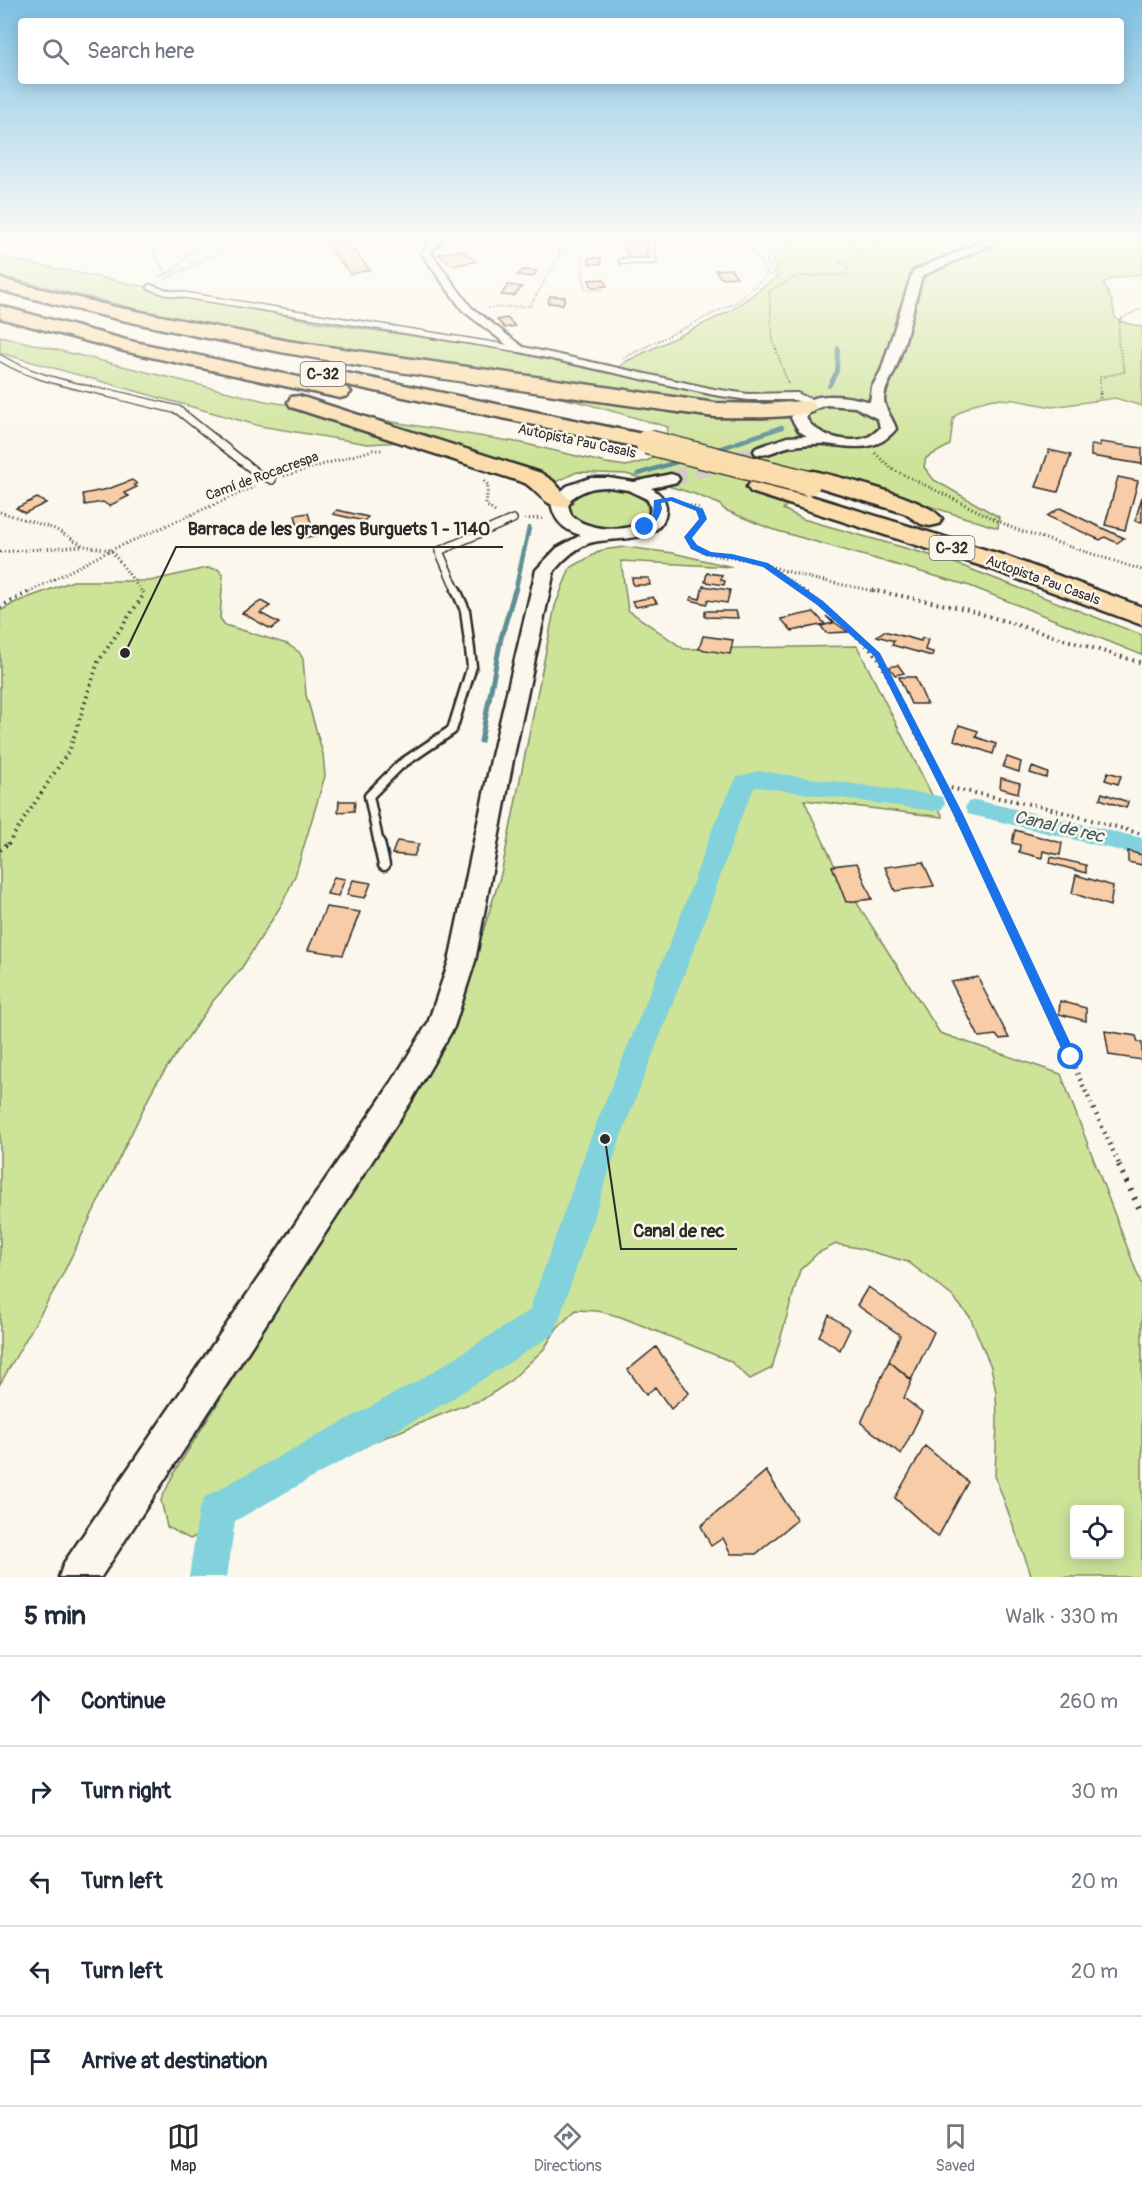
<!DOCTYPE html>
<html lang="en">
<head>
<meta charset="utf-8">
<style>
  body { margin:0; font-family:Pangolin,sans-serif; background:#f6f6f7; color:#1f2937 }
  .controls { position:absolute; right:18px; bottom:18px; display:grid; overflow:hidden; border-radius:6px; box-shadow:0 3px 15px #0003 }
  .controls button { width:54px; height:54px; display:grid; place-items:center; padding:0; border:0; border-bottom:2px solid #e0e1e3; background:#fff; color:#1f2937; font:30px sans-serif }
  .stop { position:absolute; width:18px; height:18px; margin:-14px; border:4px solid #1a73e8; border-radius:50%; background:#fff }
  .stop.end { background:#1a73e8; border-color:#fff; box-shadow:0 2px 6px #0008 }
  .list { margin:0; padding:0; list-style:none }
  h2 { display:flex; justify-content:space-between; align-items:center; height:78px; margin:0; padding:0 24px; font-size:26px }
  h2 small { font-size:20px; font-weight:400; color:#747a83 }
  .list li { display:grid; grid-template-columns:39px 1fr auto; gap:18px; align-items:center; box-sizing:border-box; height:90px; padding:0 24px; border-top:2px solid #e0e1e3 }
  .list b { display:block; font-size:22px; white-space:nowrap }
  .list em { font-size:20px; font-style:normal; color:#747a83 }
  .icon { flex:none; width:33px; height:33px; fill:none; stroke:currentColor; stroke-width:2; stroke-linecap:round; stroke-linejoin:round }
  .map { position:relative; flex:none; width:1142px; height:1577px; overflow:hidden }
  .search { position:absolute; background:#fff; box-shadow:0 3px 15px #0003; left:18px; right:18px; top:18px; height:66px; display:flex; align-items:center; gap:15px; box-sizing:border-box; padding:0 21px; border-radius:6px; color:#747a83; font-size:22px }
  .sheet { height:528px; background:#fff }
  nav { display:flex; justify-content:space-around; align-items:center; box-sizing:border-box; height:84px; border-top:2px solid #e0e1e3; background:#fff; font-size:16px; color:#747a83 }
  nav a { display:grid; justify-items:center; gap:3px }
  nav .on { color:#2b2b2b }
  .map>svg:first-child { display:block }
</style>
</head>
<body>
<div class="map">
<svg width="1142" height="1577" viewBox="0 0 1142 1577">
  <rect width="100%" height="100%" fill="#fbf7ec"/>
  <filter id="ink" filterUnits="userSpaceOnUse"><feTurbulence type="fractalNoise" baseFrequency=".0167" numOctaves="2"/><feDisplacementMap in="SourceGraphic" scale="12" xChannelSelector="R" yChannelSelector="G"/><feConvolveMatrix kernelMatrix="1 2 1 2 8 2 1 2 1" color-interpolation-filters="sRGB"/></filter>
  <g filter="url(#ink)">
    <!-- green -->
    <path fill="#cde398" stroke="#7c8762" stroke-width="1.5" fill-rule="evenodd" d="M799 240H1142V274L1113 278 1103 283 1112 301 1115 317 1119 321 1142 327V406L1115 398 1052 407 1015 400 993 399 974 404 957 414 953 419 950 445 926 458 924 467 934 480 999 517 998 528 819 471 783 509 803 519 944 559 1142 635V655L970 586 771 529 725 510 719 504 692 493 626 474 577 472 554 483 434 440 368 444 260 426 0 353V336L265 401 522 443 606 463 626 466 649 460 658 453 665 440 668 427 580 402 203 325 0 276V257L317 322 501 349 611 374 625 362 730 311 778 276 771 256 773 253Z
      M599 487C619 487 633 489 647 503L648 514C625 535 591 535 569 512L570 501 581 492Z
      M625 547 673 553 732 567 621 561 628 610 684 649 857 646 943 817 804 800 839 875 940 1033 1061 1074 1142 1286V1577H1032L995 1476 997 1421 996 1392 991 1367 970 1317 953 1297 931 1279 908 1262 858 1248 836 1244 818 1253 800 1270 772 1368 750 1379 730 1361 621 1317 598 1311 576 1310 557 1328 544 1349 508 1383 482 1400 457 1408C403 1431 343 1452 292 1478 256 1497 227 1523 190 1539L167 1527 161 1500 175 1471 452 1030 501 874 555 606 570 568 602 550ZM1074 1510H1120V1554H1074Z
      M206 568 218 569 223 575 220 618 225 625 287 644 299 652 303 659 306 695 323 754 325 776 295 876 282 904 241 969 213 1001 155 1085 60 1280 0 1384V611L16 602 73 581H150Z"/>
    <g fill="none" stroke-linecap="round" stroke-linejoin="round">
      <!-- stream-far2 -->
      <path stroke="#5f8f95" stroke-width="4" d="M829 386 837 371 838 348"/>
      <!-- stream-far1 -->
      <path stroke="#5f8f95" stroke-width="4.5" d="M713 451 782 427
        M638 474 683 460
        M515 592 529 528"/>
      <!-- stream -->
      <path stroke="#5f8f95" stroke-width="5" d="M481 741 501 638 515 590"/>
      <!-- canal -->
      <path fill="#81d2dc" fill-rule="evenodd" d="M758 771 934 795 942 797 945 803 942 809 934 811 758 787 754 788 739 822 705 920 620 1139 554 1334 447 1402 235 1521 227 1577H189L199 1510 205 1497 423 1378 529 1311 590 1139 679 920 715 822 737 777Z
        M976 800 1142 838V856L968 814 965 808 968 802Z"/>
    </g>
    <!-- building -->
    <path fill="#f7cca6" stroke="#2b2b2b" stroke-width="1.5" d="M324 240H345L370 270 350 274Z
      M623 240H642L648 259H628Z
      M461 250 476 261 453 266 438 254Z
      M589 258H601V264H589Z
      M731 269 737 277 721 278 715 270Z
      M523 270 537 271 533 277 517 275Z
      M604 279 607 286 592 287 589 280Z
      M508 285 522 287 514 296 501 295Z
      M550 296 565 297 563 304 548 303Z
      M507 318 515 326 505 328 497 320Z
      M1100 442 1142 448V464L1091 456V445L1100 446Z
      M1049 450 1071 455 1058 492 1036 487Z
      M1118 477 1138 481 1125 530 1105 525Z
      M132 480 137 484 134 485 137 487 124 493 129 496 109 506 103 502 85 505 83 494 108 489Z
      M1142 497V522L1135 521Z
      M37 498 46 503 25 513 16 508Z
      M1060 508 1089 522 1124 538 1117 543 1105 537 1100 540 1047 516Z
      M337 510 368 517 364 521 333 514Z
      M308 513 315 536 301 538 295 515Z
      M707 573 722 575 721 580 725 581 724 585 705 582Z
      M632 578H649L650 585H633Z
      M703 586 730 590 727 603 708 600 707 604 690 600 691 597 700 599Z
      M653 597 657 603 636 607 632 601Z
      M261 601 270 606 260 613 279 623 271 629 242 613Z
      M705 611H736L738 618 705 617Z
      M814 612 825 624 792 631 781 619Z
      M826 616 848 632 826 633 821 626 833 623Z
      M884 631 921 641 922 638 928 639 925 650 933 652 932 656 892 645 894 641 877 636Z
      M703 636 733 640 730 654 699 649Z
      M898 665 904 673 895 675 889 667Z
      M899 677H915L927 704H911Z
      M959 725 978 731 976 737 996 744 993 754 954 740Z
      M1007 757 1021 762 1019 772 1003 767Z
      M1032 767 1048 773 1046 778 1030 773Z
      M1108 772 1121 776 1118 784 1105 780Z
      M1001 778 1020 783 1018 793 1000 788Z
      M1102 793 1128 802 1126 808 1100 799Z
      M339 801H355L354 811 338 812Z
      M1015 830 1062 843 1060 855 1043 851 1042 858 1019 852 1020 845 1012 843Z
      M397 841 419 844 414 856 392 854Z
      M1128 851 1142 855V865L1128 862Z
      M1051 857 1086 865V873L1050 863Z
      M923 862 934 886 895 891 885 867Z
      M857 863 872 899 846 902 832 866Z
      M1076 875 1113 886 1110 906 1072 893Z
      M334 877 345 879 338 896 327 894Z
      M353 880 371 883 365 898 347 895Z
      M326 907 360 912 343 955 308 950Z
      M978 977 985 992 1009 1038 999 1039 996 1035 979 1037 951 982Z
      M1060 1001 1086 1008V1021L1059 1014Z
      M1105 1031 1136 1036 1138 1042 1142 1043V1060L1109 1055Z
      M868 1287 934 1332 911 1380 889 1361 900 1335 857 1305Z
      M829 1315 850 1329 840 1350 819 1336Z
      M656 1347 689 1393 671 1409 655 1387 646 1395 628 1370Z
      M889 1361 912 1380 904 1398 922 1412 901 1454 861 1423Z
      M925 1446 968 1482 938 1537 895 1498Z
      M766 1471 797 1520 756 1554H731L723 1538 711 1546 701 1526Z"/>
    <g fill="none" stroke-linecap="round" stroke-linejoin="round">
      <!-- tertiary-tunnel -->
      <path stroke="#d1cec5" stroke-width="16" stroke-dasharray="16 8" stroke-linecap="butt" d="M671 479 762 451"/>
      <defs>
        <path id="service-far3" d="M622 261H654L650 240
          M150 287 165 292 519 349
          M0 358C35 379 75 385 114 395"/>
        <path id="service-far2" d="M108 393 178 410 257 473 272 480
          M457 592 439 551 513 519"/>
        <path id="service-far1" d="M379 844 369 796 400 765 452 730 472 666 465 610 456 590"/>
        <path id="service" d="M379 843 384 865"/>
        <path id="minor" d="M432 240H442L431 253 471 307 523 347 714 389 748 394 797 393 819 403 813 407 795 400H748L714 395 515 351 463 311 421 253Z"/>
        <path id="tertiary" d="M986 240H1001L922 276C913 307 907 340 895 370 891 380 884 388 884 400 885 411 893 418 896 429 877 453 852 447 826 444 816 443 803 445 793 446 780 447 769 457 756 454L754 451 756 448 787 437 807 436 799 431 791 418C793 414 796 408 799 405 817 391 850 396 870 402L872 387 881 371 913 271ZM826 405 855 407 878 419 880 428C877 431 872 435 868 437 849 445 816 436 806 418L810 411Z
          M671 474 677 476 679 479 677 482 651 488C659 493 667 500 666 510 663 547 609 535 587 544 573 550 563 560 554 571L513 760 475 961 454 1027 410 1103 101 1577H59L64 1563 390 1085 428 1023 449 961 491 760 536 570 557 548 581 535C563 530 553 520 551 501L567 486 590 478H608L634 482ZM608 487 628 490 647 499C668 532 592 538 571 515L567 502C580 491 591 487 608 487Z"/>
        <path id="motorway" d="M0 279 115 307 288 341 715 403 764 404 805 401 813 402 816 407 813 412C781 419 747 417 715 417 475 384 234 353 0 290Z
          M0 306 130 341 340 386 347 388 351 392 347 396 340 398 128 352 0 318Z
          M317 367 647 435 655 437 658 442 655 447 647 449 310 377 307 373 310 369Z
          M299 396 541 473 553 481 571 501 568 506C548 511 540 493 525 483L291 407 288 402 291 397Z
          M814 471C841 478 928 498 942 519L939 524 930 526 921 524 904 513 806 483 802 478 806 473Z
          M759 480 1006 556 1142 607V625L988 568 751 492 747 487 751 482Z"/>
      </defs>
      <!-- service-far3 casing -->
      <use href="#service-far3" stroke="#2b2b2b" stroke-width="8"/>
      <!-- service-far2 casing -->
      <use href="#service-far2" stroke="#2b2b2b" stroke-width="10"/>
      <!-- service-far1 casing -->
      <use href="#service-far1" stroke="#2b2b2b" stroke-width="13"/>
      <!-- service casing -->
      <use href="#service" stroke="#2b2b2b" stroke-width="15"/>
      <!-- minor casing -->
      <use href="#minor" stroke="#2b2b2b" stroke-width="4"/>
      <!-- tertiary casing -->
      <use href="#tertiary" stroke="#2b2b2b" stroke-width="5"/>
      <!-- motorway casing -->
      <use href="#motorway" stroke="#2b2b2b" stroke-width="5"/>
      <!-- path-far4 -->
      <path stroke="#2b2b2b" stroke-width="2" stroke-dasharray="1 2" stroke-linecap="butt" d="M157 240 155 255 166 274
        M279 240 276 241 283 249
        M585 240 582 261 585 289 603 290
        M354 242 364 249 418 241
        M559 252 577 245 581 240
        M768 274H774L765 257 774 248 790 240
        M159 277 173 271 201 240
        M166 279 226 248
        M488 308 530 306 559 256 561 240
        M623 358 737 302 768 274 745 240
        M788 384 773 341 769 291 798 276 846 275 848 268 841 262 886 240
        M1100 395V377L1125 372 1118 342 1120 319 1142 308"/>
      <!-- path-far3 -->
      <path stroke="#2b2b2b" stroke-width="3" stroke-dasharray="1 3" stroke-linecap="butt" d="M1100 393V399
        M875 453 892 469 1015 529 1142 570
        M284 476 373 450H384
        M484 481 488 485 486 505 495 512
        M675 500 699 509 703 519 688 538C705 564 739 553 765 565 779 571 792 583 804 592
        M0 512 55 529 84 546 111 550 142 592
        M525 519 545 518
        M0 552 83 546
        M769 566 814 579 879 592
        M29 592 111 550 254 487"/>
      <!-- path-far2 -->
      <path stroke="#2b2b2b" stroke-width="4" stroke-dasharray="1.5 4.5" stroke-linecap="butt" d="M802 590 820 603 877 655 972 844
        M872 590 965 609 1142 663
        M0 607 32 590
        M945 787 1044 807 1142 834
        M8 844 70 749 98 662 144 594 141 590"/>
      <!-- path-far1 -->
      <path stroke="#2b2b2b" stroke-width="4.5" stroke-dasharray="1.5 5" stroke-linecap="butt" d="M971 843 1120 1166
        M0 850 9 843"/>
      <!-- path -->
      <path stroke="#2b2b2b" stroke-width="6" stroke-dasharray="2 7" stroke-linecap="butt" d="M1119 1165 1142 1214"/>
      <!-- service-far3 -->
      <use href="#service-far3" stroke="#fbf7ec" stroke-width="5"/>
      <!-- service-far2 -->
      <use href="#service-far2" stroke="#fbf7ec" stroke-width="7"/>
      <!-- service-far1 -->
      <use href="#service-far1" stroke="#fbf7ec" stroke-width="8"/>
      <!-- service -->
      <use href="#service" stroke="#fbf7ec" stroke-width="10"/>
      <!-- minor -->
      <use href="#minor" fill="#fbf7ec" fill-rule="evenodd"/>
      <!-- tertiary -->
      <use href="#tertiary" fill="#fbf7ec" fill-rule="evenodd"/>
      <!-- motorway -->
      <use href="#motorway" fill="#faddab" fill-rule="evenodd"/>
      <defs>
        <path id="motorway-bridge" d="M647 442 808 483"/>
      </defs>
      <!-- motorway-bridge casing -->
      <use href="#motorway-bridge" stroke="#2b2b2b" stroke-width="27" stroke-linecap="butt"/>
      <!-- motorway-bridge -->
      <use href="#motorway-bridge" stroke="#faddab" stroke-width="24"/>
    </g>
  </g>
  <!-- sky -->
  <linearGradient id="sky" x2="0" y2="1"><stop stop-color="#7fc0e3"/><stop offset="0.52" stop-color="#fdfbf6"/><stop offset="1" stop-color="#fdfbf6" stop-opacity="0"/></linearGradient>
  <rect width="1142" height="460" fill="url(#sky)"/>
  <!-- route -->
  <path fill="#1a73e8" d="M672 497 703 509 707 519 692 538 697 545 711 552 732 554 768 563 823 601 880 653 963 814 1077 1057 1075 1061H1067L953 814 874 656 817 605 763 567 732 559 706 556 691 549 684 537 699 519 696 511 671 501 661 503 662 509C659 519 653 529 642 529V526L653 514 654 500Z"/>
  <g text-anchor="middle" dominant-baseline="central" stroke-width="5" stroke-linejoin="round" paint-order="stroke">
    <!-- far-street labels -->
    <g font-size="14" fill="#2b2b2b" stroke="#fbf7ec">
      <text transform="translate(577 441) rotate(12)">Autopista Pau Casals</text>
      <text transform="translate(262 476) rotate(-20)">Camí de Rocacrespa</text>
      <text transform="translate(1043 580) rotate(20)">Autopista Pau Casals</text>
    </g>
    <!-- shield labels -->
    <g fill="#fbf7ec" stroke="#696865" stroke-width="1.5">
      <rect x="300.5" y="362" width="45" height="24" rx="4.5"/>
      <rect x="929.5" y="536" width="45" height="24" rx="4.5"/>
    </g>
    <g font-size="15" font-weight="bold" fill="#2b2b2b">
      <text x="323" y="374">C-32</text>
      <text x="952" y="548">C-32</text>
    </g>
    <!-- water labels -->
    <g font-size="18" font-style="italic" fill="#455d60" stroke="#fbf7ec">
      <text transform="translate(1059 827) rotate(13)">Canal de rec</text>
    </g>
  </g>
  <!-- callouts -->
  <path fill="none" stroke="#2b2b2b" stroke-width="2" d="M125 653L176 547H503M605 1139L621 1249H737"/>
  <g fill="#2b2b2b" stroke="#fbf7ec" stroke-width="2">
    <circle cx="125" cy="653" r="6"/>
    <circle cx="605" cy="1139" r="6"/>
  </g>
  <g font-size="18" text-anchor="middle" font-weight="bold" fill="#2b2b2b" stroke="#fbf7ec" stroke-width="5" stroke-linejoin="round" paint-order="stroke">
    <text x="339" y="535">Barraca de les granges Burguets 1 - 1140</text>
    <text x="679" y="1237">Canal de rec</text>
  </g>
</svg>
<div class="controls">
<button><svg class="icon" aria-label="locate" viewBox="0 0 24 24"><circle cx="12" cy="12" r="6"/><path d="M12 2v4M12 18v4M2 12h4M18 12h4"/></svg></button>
</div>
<div class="stop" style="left:1071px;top:1057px"></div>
<div class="stop end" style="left:645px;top:527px"></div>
<div class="search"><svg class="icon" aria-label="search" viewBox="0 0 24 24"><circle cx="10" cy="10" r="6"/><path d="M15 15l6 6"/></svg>Search here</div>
</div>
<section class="sheet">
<h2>5 min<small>Walk · 330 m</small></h2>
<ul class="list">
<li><svg class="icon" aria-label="ahead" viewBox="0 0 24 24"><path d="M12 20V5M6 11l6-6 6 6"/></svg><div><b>Continue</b></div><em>260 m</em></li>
<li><svg class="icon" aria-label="right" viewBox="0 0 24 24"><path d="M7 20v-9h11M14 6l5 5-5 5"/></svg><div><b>Turn right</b></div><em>30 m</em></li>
<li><svg class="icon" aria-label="left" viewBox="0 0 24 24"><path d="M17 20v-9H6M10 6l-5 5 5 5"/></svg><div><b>Turn left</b></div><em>20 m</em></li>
<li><svg class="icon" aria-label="left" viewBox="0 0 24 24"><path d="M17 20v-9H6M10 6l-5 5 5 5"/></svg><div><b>Turn left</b></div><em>20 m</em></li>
<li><svg class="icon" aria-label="arrive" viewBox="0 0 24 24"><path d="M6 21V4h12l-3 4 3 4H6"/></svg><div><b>Arrive at destination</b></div></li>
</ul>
</section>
<nav>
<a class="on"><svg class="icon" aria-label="map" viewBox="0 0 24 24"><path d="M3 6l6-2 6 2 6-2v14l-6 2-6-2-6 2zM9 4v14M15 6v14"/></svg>Map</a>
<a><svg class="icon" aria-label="directions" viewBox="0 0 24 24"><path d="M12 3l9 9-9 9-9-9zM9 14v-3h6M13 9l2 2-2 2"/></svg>Directions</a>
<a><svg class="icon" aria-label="saved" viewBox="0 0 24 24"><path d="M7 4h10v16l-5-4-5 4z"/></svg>Saved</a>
</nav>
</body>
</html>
